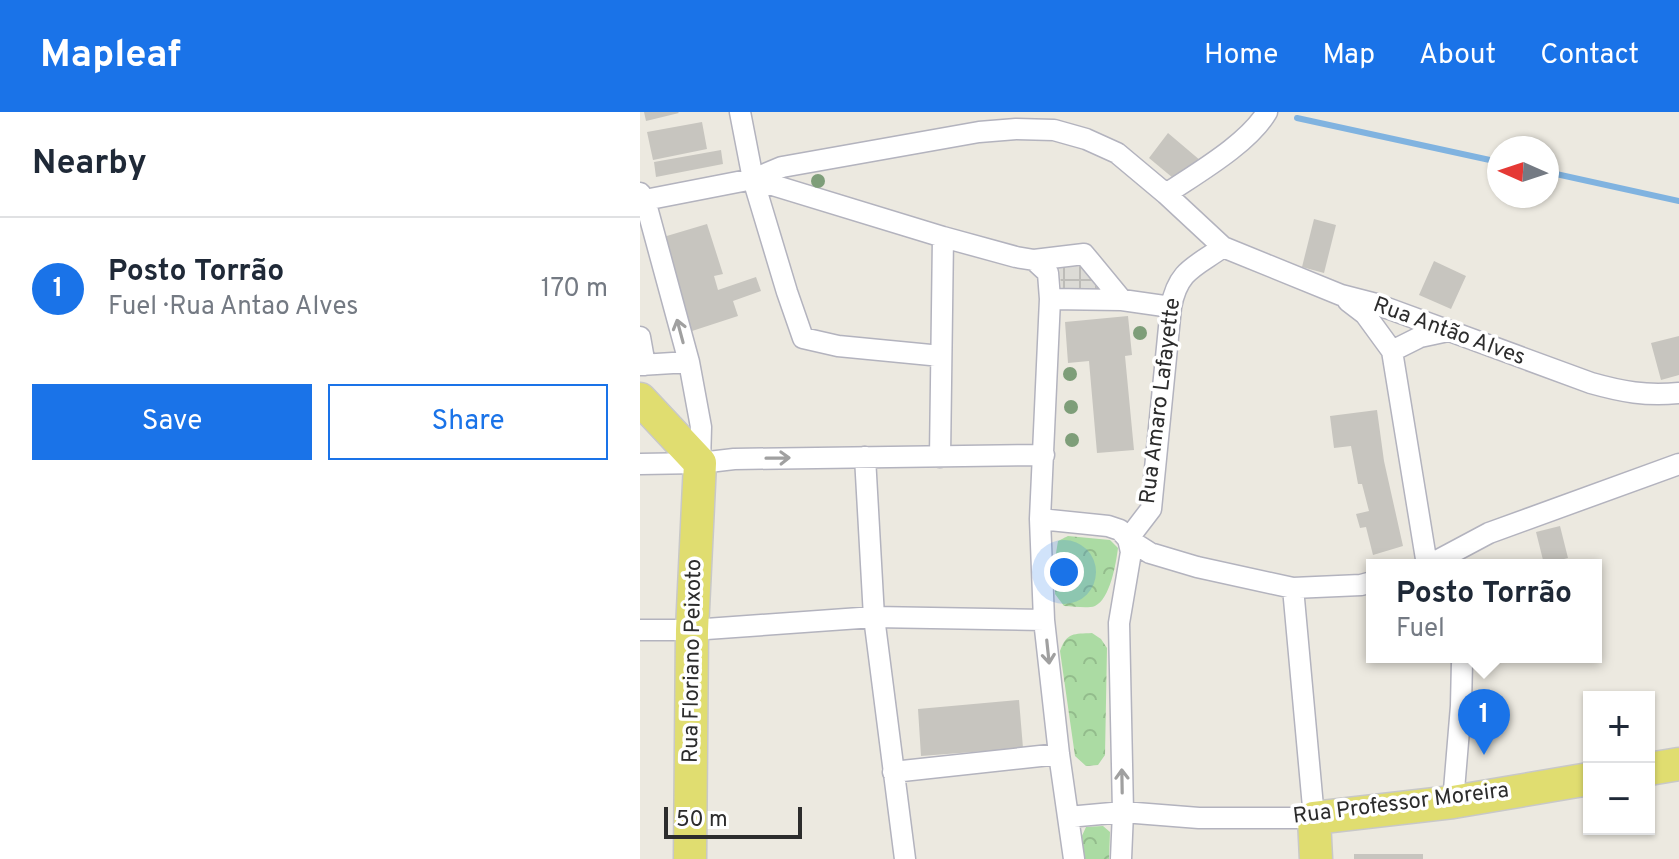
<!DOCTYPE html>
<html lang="en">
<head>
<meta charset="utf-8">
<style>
  body { margin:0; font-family:Overpass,sans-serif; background:#f2f2f3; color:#1f2937 }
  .controls { position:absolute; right:24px; bottom:24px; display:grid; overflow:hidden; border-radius:0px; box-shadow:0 2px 6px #0004 }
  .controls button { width:72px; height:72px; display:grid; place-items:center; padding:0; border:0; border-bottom:2px solid #e0e1e3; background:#fff; color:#1f2937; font:40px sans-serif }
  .compass { position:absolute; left:847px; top:24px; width:72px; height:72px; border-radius:50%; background:#fff; box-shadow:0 2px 6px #0004; rotate:273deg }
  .scale { position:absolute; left:24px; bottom:20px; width:138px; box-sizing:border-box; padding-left:8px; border:4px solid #2c2c2c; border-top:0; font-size:22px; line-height:28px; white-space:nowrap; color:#2c2c2c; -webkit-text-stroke:6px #fff; paint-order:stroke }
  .you { position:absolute; left:424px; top:460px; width:28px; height:28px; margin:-20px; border:6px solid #fff; border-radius:50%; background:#1a73e8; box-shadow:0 0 0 12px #1a73e833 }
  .badge { display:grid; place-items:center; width:52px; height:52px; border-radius:50%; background:#1a73e8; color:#fff; font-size:26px; font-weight:700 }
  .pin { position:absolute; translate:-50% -66px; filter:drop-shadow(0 2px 4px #0008) }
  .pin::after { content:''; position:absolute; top:42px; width:28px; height:24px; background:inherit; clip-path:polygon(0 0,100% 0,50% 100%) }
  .popup { position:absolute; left:726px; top:447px; width:236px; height:104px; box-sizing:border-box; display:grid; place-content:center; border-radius:0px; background:#fff; filter:drop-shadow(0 2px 6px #0005); font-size:26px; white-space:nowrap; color:#747a83 }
  .popup b { font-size:30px; color:#1f2937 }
  .popup::after { content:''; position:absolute; left:50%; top:100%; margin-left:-16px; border:16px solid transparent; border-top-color:#fff }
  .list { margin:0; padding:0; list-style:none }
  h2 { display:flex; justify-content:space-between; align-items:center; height:104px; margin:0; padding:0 32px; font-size:34px }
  h2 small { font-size:26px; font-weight:400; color:#747a83 }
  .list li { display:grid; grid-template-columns:52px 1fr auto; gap:24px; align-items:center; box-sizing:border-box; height:144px; padding:0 32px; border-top:2px solid #e0e1e3 }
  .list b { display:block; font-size:30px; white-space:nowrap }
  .list p { margin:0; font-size:26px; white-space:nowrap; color:#747a83 }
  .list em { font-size:26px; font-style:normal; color:#747a83 }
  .actions { display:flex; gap:16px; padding:24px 32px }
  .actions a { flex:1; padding:18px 0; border:2px solid #1a73e8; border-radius:0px; text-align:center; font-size:28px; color:#1a73e8 }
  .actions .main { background:#1a73e8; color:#fff }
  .map { position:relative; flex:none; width:1039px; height:747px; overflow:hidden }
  header { display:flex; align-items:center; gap:48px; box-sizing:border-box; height:112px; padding:0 40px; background:#1a73e8; color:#fff }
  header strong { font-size:38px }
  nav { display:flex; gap:44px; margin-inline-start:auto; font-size:28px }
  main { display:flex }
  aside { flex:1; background:#fff }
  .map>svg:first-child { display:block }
</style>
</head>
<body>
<header>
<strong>Mapleaf</strong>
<nav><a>Home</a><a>Map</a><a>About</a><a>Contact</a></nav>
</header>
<main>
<aside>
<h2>Nearby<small></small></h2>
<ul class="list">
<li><span class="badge">1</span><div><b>Posto Torrão</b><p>Fuel · Rua Antao Alves</p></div><em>170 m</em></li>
</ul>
<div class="actions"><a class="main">Save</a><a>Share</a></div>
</aside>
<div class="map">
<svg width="1039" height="747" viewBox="0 0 1039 747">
  <defs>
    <pattern id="park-crowns" width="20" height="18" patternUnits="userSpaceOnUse" patternTransform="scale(2)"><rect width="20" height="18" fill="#abdba3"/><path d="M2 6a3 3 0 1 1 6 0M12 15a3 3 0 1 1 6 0" fill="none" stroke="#93bc8c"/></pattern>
    <pattern id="plaza-grid" width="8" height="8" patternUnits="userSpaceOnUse" patternTransform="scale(2)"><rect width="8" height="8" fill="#dcdbd6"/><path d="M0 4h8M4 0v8" fill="none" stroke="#bdbcb8"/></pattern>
  </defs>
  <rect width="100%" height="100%" fill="#ece9e0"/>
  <!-- park -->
  <path fill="url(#park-crowns)" d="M428 424 470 428 478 436C476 452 470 487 455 494 447 497 433 494 424 494L415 482 416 441 418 429Z
    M452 521 461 527 467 536 465 643 458 653 446 654 435 644 420 539C427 520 434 522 452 521Z
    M463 714 470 720 469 747H444L441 726 446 715Z"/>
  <!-- plaza -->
  <path fill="url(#plaza-grid)" d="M442 154 460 180H422L419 156Z"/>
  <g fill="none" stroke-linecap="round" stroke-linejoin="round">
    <!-- stream -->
    <path stroke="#80b3e0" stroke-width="6" d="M657 6 859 50
      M907 60 1039 89"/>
  </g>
  <!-- building -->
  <path fill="#c7c5bf" d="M4 0H38L39 1 6 9Z
    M62 10 67 37 13 48 7 20Z
    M528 21 561 49 533 66 509 46Z
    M81 38 83 52 16 65 14 50Z
    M674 107 696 113 684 161 662 155Z
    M67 112 83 162 74 164 78 178 116 165 121 179 93 189 98 204 49 220 20 126Z
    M794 149 826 164 811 197 779 183Z
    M488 204 492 243 485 244 494 338 457 341 449 249 428 251 425 210Z
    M1039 224V263L1021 268 1011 231Z
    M737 298 744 349 763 434 733 443 726 415 720 416 716 402 729 399 722 372H718L711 334 694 336 690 304Z
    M920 414 928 446 904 452 896 420Z
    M379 588 383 636 281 644 278 597Z
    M714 742H783V747H714Z"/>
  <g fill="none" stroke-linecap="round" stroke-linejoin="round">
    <defs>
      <path id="minor" d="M100 0 113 67 147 180 163 226 198 234 301 244
        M113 67 303 125 376 145 394 148 444 142 482 188
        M0 81 5 88 49 250 61 315 60 351
        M526 82C557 61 608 32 627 0
        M5 88 113 67 142 55 339 20 376 17 414 18 446 27 477 41 526 82 583 135 701 183 736 192 951 271C983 280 1005 284 1039 281
        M394 148 408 161 410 187 400 407 404 508 419 642 434 747
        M410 187 482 188 531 195
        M708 189 725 202 752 239 787 453
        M0 225 5 253
        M752 239 780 225 808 219
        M0 253 49 250
        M225 345 234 505 265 747
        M300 345 303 125
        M0 352 60 351 94 347 404 343
        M400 407 468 414 480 418 488 427 510 441 557 455 653 476 721 473 732 470
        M789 453 849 421 1039 352
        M0 518H52L234 505 404 508
        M253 660 419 642
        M813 690 821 594 822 549 820 545
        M428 705 483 700 559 706H674L653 476
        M481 747 483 700 479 511 491 440 488 427 511 397 531 195C538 158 555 155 583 135"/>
      <path id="primary" d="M0 287 60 351 52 518 50 747
        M1009 657 1039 652
        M676 747 674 706 813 690 949 667"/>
    </defs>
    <!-- minor casing -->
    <use href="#minor" stroke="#b3b3be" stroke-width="23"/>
    <!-- primary casing -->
    <use href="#primary" stroke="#c8c8c8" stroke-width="35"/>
    <!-- minor -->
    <use href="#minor" stroke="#fff" stroke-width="20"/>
    <!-- primary -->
    <use href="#primary" stroke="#e0dd70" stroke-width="32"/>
  </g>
  <!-- trees -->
  <g fill="#7e9e79">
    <circle cx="178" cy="69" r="7"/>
    <circle cx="500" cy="221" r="7"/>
    <circle cx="430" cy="262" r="7"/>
    <circle cx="431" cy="295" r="7"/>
    <circle cx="432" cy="328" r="7"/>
  </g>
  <!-- one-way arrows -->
  <defs><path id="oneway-shaft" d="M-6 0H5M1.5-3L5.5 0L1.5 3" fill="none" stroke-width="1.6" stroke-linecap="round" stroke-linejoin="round" transform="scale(2)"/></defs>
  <g stroke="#a0a0a0">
    <use href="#oneway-shaft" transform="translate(40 219) rotate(-105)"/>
    <use href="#oneway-shaft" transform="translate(138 346) rotate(-1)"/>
    <use href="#oneway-shaft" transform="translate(408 540) rotate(84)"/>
    <use href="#oneway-shaft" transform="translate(482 669) rotate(-91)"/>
  </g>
  <g text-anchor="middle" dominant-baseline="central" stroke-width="7" stroke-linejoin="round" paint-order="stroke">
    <!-- street labels -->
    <g font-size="22" fill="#2c2c2c" stroke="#fff">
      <text transform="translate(809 220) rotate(20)">Rua Antão Alves</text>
      <text transform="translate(521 289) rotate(-83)">Rua Amaro Lafayette</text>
      <text transform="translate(53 549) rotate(-89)">Rua Floriano Peixoto</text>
      <text transform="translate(761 692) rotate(-7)">Rua Professor Moreira</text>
    </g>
  </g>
</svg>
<div class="controls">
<button>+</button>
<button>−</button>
</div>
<svg class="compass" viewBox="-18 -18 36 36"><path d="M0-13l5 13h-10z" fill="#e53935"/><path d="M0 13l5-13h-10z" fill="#747a83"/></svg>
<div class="scale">50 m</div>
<div class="you"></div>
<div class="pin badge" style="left:844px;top:643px">1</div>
<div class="popup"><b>Posto Torrão</b>Fuel</div>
</div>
</main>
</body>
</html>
